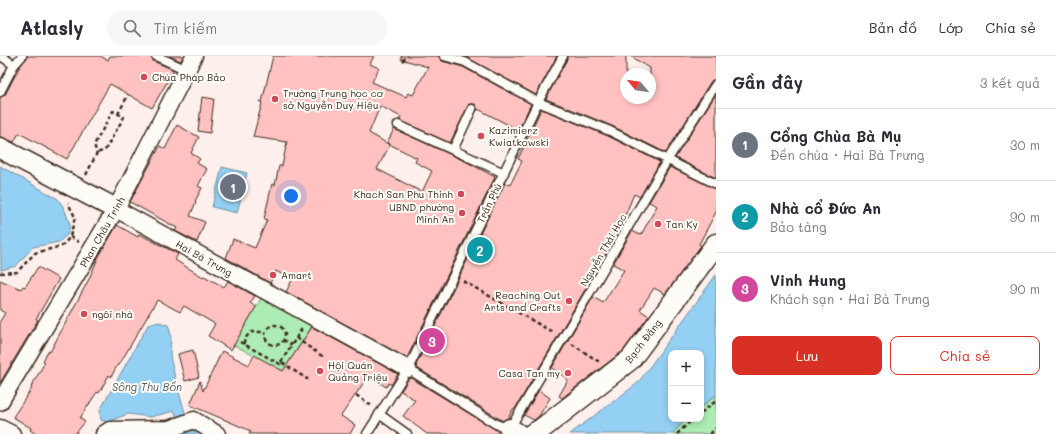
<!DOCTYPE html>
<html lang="vi">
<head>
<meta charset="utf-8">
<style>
  body { margin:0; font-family:Mali,sans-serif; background:#f7f7f7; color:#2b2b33 }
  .controls { position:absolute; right:12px; bottom:12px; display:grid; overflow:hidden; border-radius:8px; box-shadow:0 2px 6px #0003 }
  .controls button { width:36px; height:36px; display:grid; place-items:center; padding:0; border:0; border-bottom:1px solid #e1e1e2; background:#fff; color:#2b2b33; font:20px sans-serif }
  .compass { position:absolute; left:620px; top:12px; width:36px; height:36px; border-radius:50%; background:#fff; box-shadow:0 2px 6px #0003; rotate:299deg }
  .you { position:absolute; left:291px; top:140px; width:14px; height:14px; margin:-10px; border:3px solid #fff; border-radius:50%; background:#1a73e8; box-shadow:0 0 0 6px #1a73e833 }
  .badge { display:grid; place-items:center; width:26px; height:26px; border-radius:50%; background:#d93025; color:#fff; font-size:13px; font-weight:700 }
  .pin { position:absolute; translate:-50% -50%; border:2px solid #fff; box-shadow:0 1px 4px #0006 }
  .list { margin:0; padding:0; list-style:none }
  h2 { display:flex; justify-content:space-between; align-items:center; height:52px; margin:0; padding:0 16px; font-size:17px }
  h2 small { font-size:13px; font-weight:400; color:#7c7c81 }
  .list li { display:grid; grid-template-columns:26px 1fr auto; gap:12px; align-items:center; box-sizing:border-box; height:72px; padding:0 16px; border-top:1px solid #e1e1e2 }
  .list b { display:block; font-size:15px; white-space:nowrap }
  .list p { margin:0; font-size:13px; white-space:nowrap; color:#7c7c81 }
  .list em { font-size:13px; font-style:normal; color:#7c7c81 }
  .actions { display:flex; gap:8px; padding:12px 16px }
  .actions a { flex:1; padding:9px 0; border:1px solid #d93025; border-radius:8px; text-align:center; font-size:14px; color:#d93025 }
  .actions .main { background:#d93025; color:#fff }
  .icon { flex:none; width:22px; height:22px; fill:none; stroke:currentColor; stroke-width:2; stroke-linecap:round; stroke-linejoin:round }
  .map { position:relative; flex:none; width:716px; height:378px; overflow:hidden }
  header { display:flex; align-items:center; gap:24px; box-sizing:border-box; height:56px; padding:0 20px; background:#fff; border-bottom:1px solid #e1e1e2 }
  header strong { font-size:19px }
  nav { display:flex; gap:22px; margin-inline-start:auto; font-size:14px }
  .search { width:280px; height:36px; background:#f7f7f7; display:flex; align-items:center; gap:10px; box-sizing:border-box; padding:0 14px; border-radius:22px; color:#7c7c81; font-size:15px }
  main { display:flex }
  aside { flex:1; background:#fff }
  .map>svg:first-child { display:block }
</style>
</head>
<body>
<header>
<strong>Atlasly</strong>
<div class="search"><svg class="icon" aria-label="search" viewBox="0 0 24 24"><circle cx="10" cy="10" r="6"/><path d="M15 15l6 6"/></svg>Tìm kiếm</div>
<nav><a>Bản đồ</a><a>Lớp</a><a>Chia sẻ</a></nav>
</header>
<main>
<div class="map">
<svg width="716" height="378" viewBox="0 0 716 378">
  <rect width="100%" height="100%" fill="#fdf0ec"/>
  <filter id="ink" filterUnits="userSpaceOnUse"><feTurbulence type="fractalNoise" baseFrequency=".025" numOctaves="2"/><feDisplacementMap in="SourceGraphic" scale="8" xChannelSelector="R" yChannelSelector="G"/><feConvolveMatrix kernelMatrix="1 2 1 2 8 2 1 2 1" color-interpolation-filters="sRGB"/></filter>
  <g filter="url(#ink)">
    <!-- green -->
    <path fill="#adecb4" stroke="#748b69" d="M263 239 314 267 283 315 234 289Z
      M716 339V378H672L686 363H701V351Z"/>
    <!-- water -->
    <path fill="#94d0f4" stroke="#708e9e" d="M0 110 58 143 64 152 70 168 68 178 59 186 33 191 16 210 1 214Z
      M222 111 247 117 237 157 212 151Z
      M716 219V339L701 351V297H671V363H686L672 378H570L638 327Z
      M159 266 168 269C174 281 168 293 171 305 176 328 183 350 190 372L201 378H178L174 375 176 359 174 355 151 361 128 358 107 366 101 364 100 354 148 269Z"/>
    <!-- building -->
    <path fill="#ffc2c1" stroke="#3b2a1e" d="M27 0H100L108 4 110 0H151L153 5 174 14 152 52 110 28 67 103 19 77 14 86 0 81V41L5 39 19 12Z
      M169 0H183L181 5Z
      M273 0H374L370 8 379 12 372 26 406 41 408 37 413 39 428 11 401 3V0H439L442 5 463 11 531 48 518 74 478 53 477 55 475 48H469L450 87 399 64 401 61 380 50 369 77 390 89 377 113 422 136 432 115 415 106 417 102 387 87 394 73 467 106 495 121 407 302 286 236 292 224 276 215 270 227 226 202 233 183 255 192 267 164 264 163 272 128 275 129 279 110H282L287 86 253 81 262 47 259 45 262 46Z
      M464 0H557L536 39Z
      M568 0H626V42H650V12L630 0H716V23L711 25 666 97 612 70 546 43Z
      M716 38V122L675 102Z
      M202 41 214 43 210 77 198 75Z
      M541 53 608 80 660 106 640 141 634 138 621 169 623 170 603 202 601 201 589 227 515 353H513L508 362 503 365 417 312 416 309 505 127 510 129 522 105 518 103Z
      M177 69 199 81 191 97 200 103 197 107 207 113 198 130 202 132 195 145 196 146 190 160 205 166 197 186 175 175 177 172 130 146 160 90 165 93Z
      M670 111 716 133V156L699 188 701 190 665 238 654 232 640 254 649 260 623 295 562 342 559 340 568 324 552 312 593 241 603 247 624 214 613 208 632 175 640 179 642 177 657 150 649 146Z
      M117 169 138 181 139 178 178 198 175 204 203 221 204 220 224 231 228 225 255 240 250 247 256 251 231 294 208 280 215 268 184 250 180 256 157 244 119 309 118 308 111 321 109 319 99 337 97 336 80 362 85 366 75 378H36L30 374 31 372 13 361 32 332 31 331 45 306 43 305 48 295 50 296 89 223 98 202Z
      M38 211 59 223 36 263 38 264 36 267 0 327V265L5 257 0 254V224L21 233 23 230 25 231Z
      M312 271 398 318 391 329 389 327 386 331 369 319 341 360 355 369 350 378H249L251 375 190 349 200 325 203 335 222 295 249 309 254 299 283 315Z
      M193 294 199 321 185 325 178 298Z
      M409 322H411L498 375 496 378H427L403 360 415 344 401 335Z
      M539 334 550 342 539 360 534 364 524 359Z"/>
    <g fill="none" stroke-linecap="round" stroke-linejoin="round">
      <defs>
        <path id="service" d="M1 0 14 9
          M156 0 187 14
          M444 0 465 6 538 46 610 75 716 128
          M0 36 14 9 22 0
          M398 69 504 117
          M453 94 472 53
          M408 313 496 368 510 373
          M379 358 407 378
          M509 374 668 103 716 28
          M367 378 408 313 538 46 563 0"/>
        <path id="minor" d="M116 153 408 313
          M0 346 116 153 194 0
          M0 372 12 378
          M104 378 110 374 169 373 194 364 217 378"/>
        <path id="tertiary" d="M0 92 116 153
          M510 373 518 378
          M532 378 540 374 631 303 716 188"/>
      </defs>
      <!-- service casing -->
      <use href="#service" stroke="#3b2a1e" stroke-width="11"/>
      <!-- minor casing -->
      <use href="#minor" stroke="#3b2a1e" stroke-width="19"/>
      <!-- tertiary casing -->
      <use href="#tertiary" stroke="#3b2a1e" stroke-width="23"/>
      <!-- path -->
      <path stroke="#3b2a1e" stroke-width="2.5" stroke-dasharray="4 3" stroke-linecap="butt" d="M402 5 408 0
        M118 58 128 39
        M86 119 97 97 94 89 113 55 124 61 105 94 97 97
        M70 181 79 186
        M0 217 17 216 35 197 62 190 70 181 75 161 68 147
        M463 225 554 277
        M265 279a10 10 0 1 1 20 0a10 10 0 1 1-20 0Z
        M296 282 322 300 321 302
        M283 284 292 289
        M240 286 280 308 281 306 307 323 308 322
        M243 288 247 280 252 276H265
        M572 288 601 307
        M281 306 303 271
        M356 339 372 350
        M701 357 716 345
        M677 378 693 363
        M710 378 716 372"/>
      <!-- service -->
      <use href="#service" stroke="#fdfcf7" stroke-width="8"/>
      <!-- minor -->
      <use href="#minor" stroke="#fdfcf7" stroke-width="16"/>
      <!-- tertiary -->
      <use href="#tertiary" stroke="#fdfcf7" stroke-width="20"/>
    </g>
  </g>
  <!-- markers -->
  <g fill="#d1495b" stroke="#fdfcf7" stroke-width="1.5">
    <circle cx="144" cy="21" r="4"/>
    <circle cx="275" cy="43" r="4"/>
    <circle cx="481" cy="80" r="4"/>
    <circle cx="461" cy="138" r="4"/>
    <circle cx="462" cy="157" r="4"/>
    <circle cx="658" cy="168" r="4"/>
    <circle cx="273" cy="219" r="4"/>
    <circle cx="569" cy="245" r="4"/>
    <circle cx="84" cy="258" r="4"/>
    <circle cx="320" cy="315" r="4"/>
    <circle cx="568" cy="317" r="4"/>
  </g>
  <g text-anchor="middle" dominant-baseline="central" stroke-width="4" stroke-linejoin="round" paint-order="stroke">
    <!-- poi labels -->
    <g font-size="10" fill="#3b2a1e" stroke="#fdfcf7" text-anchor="start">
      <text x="152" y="21">Chùa Pháp Bảo</text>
      <text x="283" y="37">Trường Trung học cơ<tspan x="283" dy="12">sở Nguyễn Duy Hiệu</tspan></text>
      <text x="489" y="74">Kazimierz<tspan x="489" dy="12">Kwiatkowski</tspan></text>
      <text x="453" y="138" text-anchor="end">Khach San Phu Thinh</text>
      <text x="454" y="151" text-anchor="end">UBND phường<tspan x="454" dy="12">Minh An</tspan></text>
      <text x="666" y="168">Tan Ky</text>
      <text x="281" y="219">Amart</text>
      <text x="561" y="239" text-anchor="end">Reaching Out<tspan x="561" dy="12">Arts and Crafts</tspan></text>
      <text x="92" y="258">ngôi nhà</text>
      <text x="328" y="309">Hội Quán<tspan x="328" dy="12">Quảng Triệu</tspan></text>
      <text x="560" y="317" text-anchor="end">Casa Tan my</text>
    </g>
    <!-- street labels -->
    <g font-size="10" fill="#3b2a1e" stroke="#fdfcf7">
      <text transform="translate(489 147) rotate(-64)">Trần Phú</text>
      <text transform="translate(102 176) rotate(-60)">Phan Châu Trinh</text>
      <text transform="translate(603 194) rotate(-60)">Nguyễn Thái Học</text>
      <text transform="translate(204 202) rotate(29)">Hai Bà Trưng</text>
      <text transform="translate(643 285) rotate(-52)">Bạch Đằng</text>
    </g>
    <!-- water labels -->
    <g font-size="11" font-style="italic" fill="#565c5e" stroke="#fdfcf7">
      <text x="147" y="330">Sông Thu Bồn</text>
    </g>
  </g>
</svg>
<div class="controls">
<button>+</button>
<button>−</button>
</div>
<svg class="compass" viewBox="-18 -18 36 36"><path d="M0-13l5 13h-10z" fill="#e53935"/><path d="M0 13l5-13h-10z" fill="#7c7c81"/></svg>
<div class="you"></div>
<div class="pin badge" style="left:233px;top:131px;background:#6b7280">1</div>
<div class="pin badge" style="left:480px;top:194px;background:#0f9aa8">2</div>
<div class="pin badge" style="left:432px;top:285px;background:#d1479c">3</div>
</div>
<aside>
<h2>Gần đây<small>3 kết quả</small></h2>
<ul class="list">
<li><span class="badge" style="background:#6b7280">1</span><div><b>Cổng Chùa Bà Mụ</b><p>Đền chùa · Hai Bà Trưng</p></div><em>30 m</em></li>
<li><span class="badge" style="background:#0f9aa8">2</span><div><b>Nhà cổ Đức An</b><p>Bảo tàng</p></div><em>90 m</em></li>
<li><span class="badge" style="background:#d1479c">3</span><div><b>Vinh Hung</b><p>Khách sạn · Hai Bà Trưng</p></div><em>90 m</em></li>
</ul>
<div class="actions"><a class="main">Lưu</a><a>Chia sẻ</a></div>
</aside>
</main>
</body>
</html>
